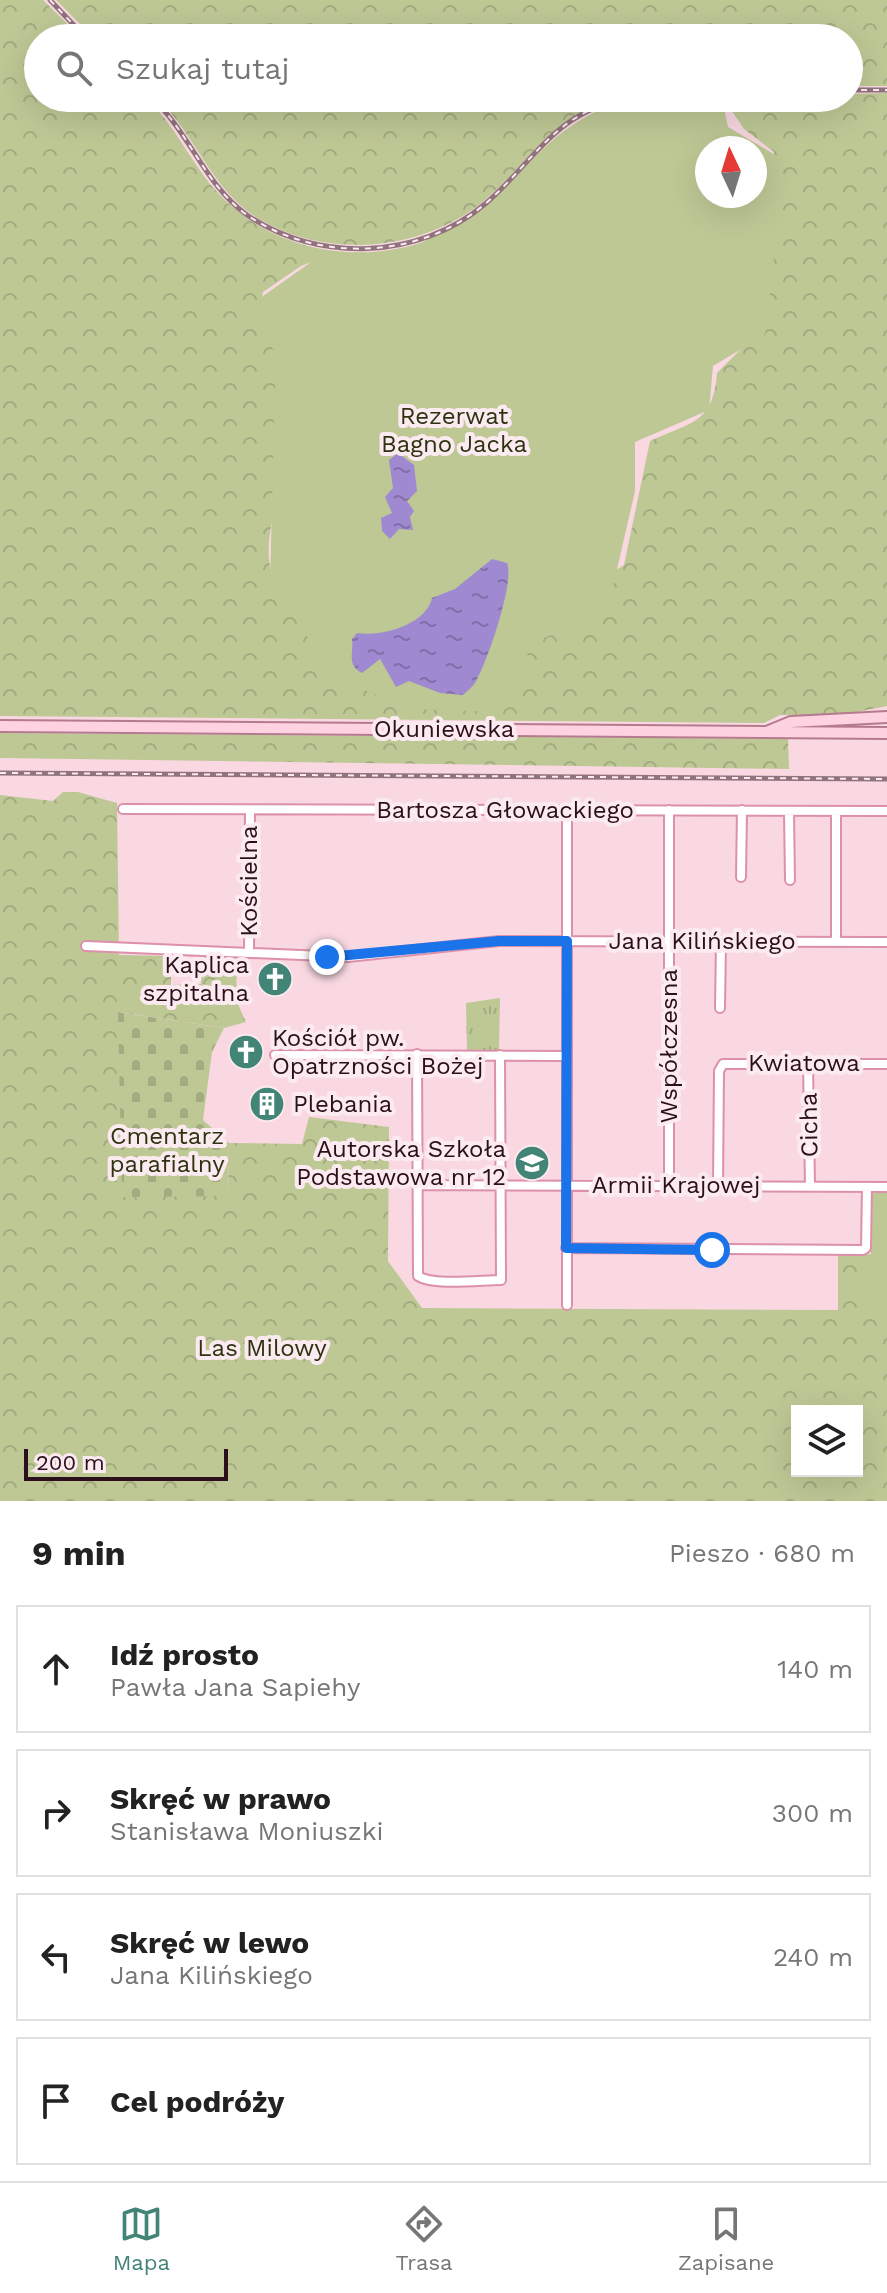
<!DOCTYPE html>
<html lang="pl">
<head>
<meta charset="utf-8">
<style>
  body { margin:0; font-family:"Work Sans",sans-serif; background:#f2f2f2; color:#222 }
  .controls { position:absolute; right:24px; bottom:24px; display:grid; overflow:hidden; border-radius:0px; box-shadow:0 8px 32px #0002 }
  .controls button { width:72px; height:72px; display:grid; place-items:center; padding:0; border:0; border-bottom:2px solid #e0e0e0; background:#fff; color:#222; font:40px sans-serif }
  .compass { position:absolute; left:695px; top:136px; width:72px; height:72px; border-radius:50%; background:#fff; box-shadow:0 8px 32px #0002; rotate:356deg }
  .scale { position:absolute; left:24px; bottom:20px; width:204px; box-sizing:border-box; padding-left:8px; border:4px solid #2b0f1a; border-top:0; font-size:22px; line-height:28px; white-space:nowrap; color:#2b0f1a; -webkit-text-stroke:6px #fbeaef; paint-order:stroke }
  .stop { position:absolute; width:24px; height:24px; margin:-18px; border:6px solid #1a73e8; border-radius:50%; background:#fff }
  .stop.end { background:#1a73e8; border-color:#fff; box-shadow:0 2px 8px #0008 }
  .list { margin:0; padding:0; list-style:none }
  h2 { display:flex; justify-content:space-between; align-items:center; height:104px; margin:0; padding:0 32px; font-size:34px }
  h2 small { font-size:26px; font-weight:400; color:#767676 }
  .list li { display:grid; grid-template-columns:52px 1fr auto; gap:24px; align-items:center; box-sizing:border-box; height:128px; margin:0 16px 16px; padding:0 16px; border:2px solid #e0e0e0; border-radius:0px }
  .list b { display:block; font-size:30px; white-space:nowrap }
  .list p { margin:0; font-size:26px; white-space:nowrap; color:#767676 }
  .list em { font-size:26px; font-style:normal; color:#767676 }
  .icon { flex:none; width:44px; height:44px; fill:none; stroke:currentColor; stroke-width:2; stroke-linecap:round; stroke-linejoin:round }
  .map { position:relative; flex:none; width:887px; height:1501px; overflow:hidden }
  .search { position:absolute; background:#fff; box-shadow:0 8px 32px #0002; left:24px; right:24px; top:24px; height:88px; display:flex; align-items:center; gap:20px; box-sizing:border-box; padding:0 28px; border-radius:44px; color:#767676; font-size:30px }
  .sheet { height:680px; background:#fff }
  nav { display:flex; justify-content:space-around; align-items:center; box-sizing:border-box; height:112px; border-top:2px solid #e0e0e0; background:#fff; font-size:22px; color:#767676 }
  nav a { display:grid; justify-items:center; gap:4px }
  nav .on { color:#428475 }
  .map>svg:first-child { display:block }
</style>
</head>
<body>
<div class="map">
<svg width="887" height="1501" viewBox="0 0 887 1501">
  <defs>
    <pattern id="grass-tufts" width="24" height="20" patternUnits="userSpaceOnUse" patternTransform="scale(2)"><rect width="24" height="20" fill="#bec895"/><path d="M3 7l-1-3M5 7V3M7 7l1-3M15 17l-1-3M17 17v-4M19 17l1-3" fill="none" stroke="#a3ab80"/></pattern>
    <pattern id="forest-crowns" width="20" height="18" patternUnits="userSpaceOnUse" patternTransform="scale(2)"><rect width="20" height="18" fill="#bec895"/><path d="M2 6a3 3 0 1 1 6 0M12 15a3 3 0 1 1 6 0" fill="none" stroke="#a3ab80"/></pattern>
    <pattern id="cemetery-stones" width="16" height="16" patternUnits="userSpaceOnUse" patternTransform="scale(2)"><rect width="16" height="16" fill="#bec895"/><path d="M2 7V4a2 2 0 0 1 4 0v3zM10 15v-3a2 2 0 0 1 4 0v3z" fill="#a3ab80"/></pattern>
    <pattern id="water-ripples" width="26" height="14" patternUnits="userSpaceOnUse" patternTransform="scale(2)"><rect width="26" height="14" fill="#9f89d1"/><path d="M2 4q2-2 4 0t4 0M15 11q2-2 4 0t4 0" fill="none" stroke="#826ea9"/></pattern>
  </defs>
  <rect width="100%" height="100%" fill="#f9d8e2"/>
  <!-- grass -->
  <path fill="url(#grass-tufts)" d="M500 998 499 1051 467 1052 466 1003Z"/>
  <!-- forest -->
  <path fill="url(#forest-crowns)" fill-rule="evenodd" d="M0 0H43L82 38H38V98H146C176 126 191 164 219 194 283 262 397 272 474 216 524 179 540 136 602 109 640 94 682 98 722 98 764 98 807 98 849 98V94L887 93V706L837 716 780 715 764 723 0 716ZM689 99 726 102 744 129 774 152V216L755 335 717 373C713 424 691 422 650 441L624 565 596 583 545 606 275 583C261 549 274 522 278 486 282 452 283 416 283 381 284 350 257 324 263 292L301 266 322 258 401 256 487 213Z
    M56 0H887V86H849V38H94Z
    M157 98H617C551 115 531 161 485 200 423 252 327 260 257 218 211 189 195 134 157 98Z
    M0 733 788 739 789 769 0 758Z
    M63 792H78L117 803 119 955 171 956V985L201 984V956L236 958 237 1002 246 1022 224 1028 119 1012 228 1196 229 1143 302 1144 309 1117 389 1127 388 1261 422 1308 838 1310V1254L862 1255V1309L887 1310V1501H0V795L53 801ZM797 1411H857V1471H797Z"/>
  <!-- cemetery -->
  <path fill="url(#cemetery-stones)" d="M118 1012 224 1028 212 1052 203 1120 229 1143 228 1196 122 1197Z"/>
  <!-- green -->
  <path fill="#bec895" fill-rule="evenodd" d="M667 98H722L728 127 777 156 779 215 765 335 713 366 709 410 635 442V491L607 613 529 644 521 700 500 712 407 709 335 677 270 583 276 356 252 304 321 255H383L413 248 482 208 544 148 574 125 622 106ZM707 148H755V196H707Z
    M871 1193H887V1310H862V1255L871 1254Z"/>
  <!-- water -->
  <path fill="url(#water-ripples)" d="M398 453 414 465 417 491 407 501 414 511 410 517 413 530 399 529 390 539 382 531 381 518 392 513 385 497 393 488 389 460Z
    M492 559 507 563C515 582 487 663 476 681 474 686 467 691 463 695L440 693 409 681 396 687 380 659 362 673C346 665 354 653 352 639L357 633C381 637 426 625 432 598L455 589Z"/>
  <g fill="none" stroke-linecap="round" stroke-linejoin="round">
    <defs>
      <path id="minor" d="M123 809 887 811
        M669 810V1186
        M789 811 790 880
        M741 877 742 810
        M836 942V811
        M86 946 348 957 499 941 887 942
        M249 952 250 810
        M720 1008 721 941
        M417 1054 418 1276C433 1286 481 1280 501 1280L500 1055
        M275 1055 567 1056
        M808 1063 810 1186
        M418 1185 887 1187
        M718 1186 719 1071 723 1064H887
        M566 1248 863 1250 866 1248 867 1187
        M567 1305V810"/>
      <path id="major" d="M0 726 887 733
        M769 731 791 722 887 717"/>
    </defs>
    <!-- minor casing -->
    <use href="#minor" stroke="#dd90ab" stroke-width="12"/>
    <!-- major casing -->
    <use href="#major" stroke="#b47a8e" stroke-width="14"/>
    <!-- minor -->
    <use href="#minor" stroke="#fff" stroke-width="8"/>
    <!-- major -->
    <use href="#major" stroke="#fed2e0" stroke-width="10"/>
    <defs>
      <path id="rail" d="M50 0 86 38
        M849 90H887
        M152 98C190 133 204 184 247 215 317 263 419 260 485 204 535 161 554 112 628 98
        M0 773 887 779"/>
    </defs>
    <!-- rail casing -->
    <use href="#rail" stroke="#91727d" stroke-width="5"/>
    <!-- rail -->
    <use href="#rail" stroke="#fbeaef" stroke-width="2" stroke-dasharray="6" stroke-linecap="butt"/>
  </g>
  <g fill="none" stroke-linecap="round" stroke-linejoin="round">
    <!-- route -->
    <path stroke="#1a73e8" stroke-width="10" d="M327 957 499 941H567L566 1248 712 1250"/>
  </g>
  <!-- icons -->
  <defs>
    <symbol id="church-disc" viewBox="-11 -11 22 22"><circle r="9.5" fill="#428475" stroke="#fbeaef"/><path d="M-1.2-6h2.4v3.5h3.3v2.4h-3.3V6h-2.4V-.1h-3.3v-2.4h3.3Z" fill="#fff"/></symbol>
    <symbol id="building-disc" viewBox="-11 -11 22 22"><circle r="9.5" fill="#428475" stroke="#fbeaef"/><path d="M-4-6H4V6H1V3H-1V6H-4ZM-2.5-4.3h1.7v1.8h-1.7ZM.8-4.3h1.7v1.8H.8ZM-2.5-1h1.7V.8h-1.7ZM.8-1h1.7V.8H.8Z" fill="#fff"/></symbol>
    <symbol id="school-disc" viewBox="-11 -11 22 22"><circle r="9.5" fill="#428475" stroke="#fbeaef"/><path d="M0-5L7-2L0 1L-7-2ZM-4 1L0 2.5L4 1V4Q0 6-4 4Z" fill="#fff"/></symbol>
  </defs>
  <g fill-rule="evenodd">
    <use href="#church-disc" x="255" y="959" width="40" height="40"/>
    <use href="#church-disc" x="226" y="1032" width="40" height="40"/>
    <use href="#building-disc" x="247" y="1084" width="40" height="40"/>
    <use href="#school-disc" x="512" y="1143" width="40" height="40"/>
  </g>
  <g text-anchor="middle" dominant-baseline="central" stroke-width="8" stroke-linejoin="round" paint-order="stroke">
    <!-- park labels -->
    <g font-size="24" fill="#2d3310" stroke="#fbeaef">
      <text x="454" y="416">Rezerwat<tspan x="454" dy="28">Bagno Jacka</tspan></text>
      <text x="167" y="1136">Cmentarz<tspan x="167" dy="28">parafialny</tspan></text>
      <text x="262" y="1348">Las Milowy</text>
    </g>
    <!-- street labels -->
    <g font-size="24" fill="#2b0f1a" stroke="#fbeaef">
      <text x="444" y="729">Okuniewska</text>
      <text x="505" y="810">Bartosza Głowackiego</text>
      <text transform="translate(249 881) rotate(-90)">Kościelna</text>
      <text x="702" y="941">Jana Kilińskiego</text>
      <text transform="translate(669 1046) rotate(-90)">Współczesna</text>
      <text x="804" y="1063">Kwiatowa</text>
      <text transform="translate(809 1125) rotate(-91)">Cicha</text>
      <text x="676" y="1185">Armii Krajowej</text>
    </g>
    <!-- poi labels -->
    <g font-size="24" fill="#2b0f1a" stroke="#fbeaef" text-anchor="end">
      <text x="249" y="965">Kaplica<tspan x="249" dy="28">szpitalna</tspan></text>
      <text x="272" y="1038" text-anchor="start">Kościół pw.<tspan x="272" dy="28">Opatrzności Bożej</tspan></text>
      <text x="293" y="1104" text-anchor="start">Plebania</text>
      <text x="506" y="1149">Autorska Szkoła<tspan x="506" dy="28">Podstawowa nr 12</tspan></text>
    </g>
  </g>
</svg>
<div class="controls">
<button><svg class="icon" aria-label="layers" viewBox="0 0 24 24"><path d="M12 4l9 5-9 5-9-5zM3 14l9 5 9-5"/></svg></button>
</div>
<svg class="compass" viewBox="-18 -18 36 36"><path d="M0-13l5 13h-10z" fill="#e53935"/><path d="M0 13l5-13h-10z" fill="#767676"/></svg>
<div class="scale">200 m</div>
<div class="stop" style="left:712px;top:1250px"></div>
<div class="stop end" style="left:327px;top:957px"></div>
<div class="search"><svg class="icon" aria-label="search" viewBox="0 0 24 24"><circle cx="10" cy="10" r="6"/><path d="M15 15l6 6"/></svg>Szukaj tutaj</div>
</div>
<section class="sheet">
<h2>9 min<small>Pieszo · 680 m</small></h2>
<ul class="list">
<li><svg class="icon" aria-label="ahead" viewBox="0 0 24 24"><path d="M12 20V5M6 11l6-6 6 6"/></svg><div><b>Idź prosto</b><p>Pawła Jana Sapiehy</p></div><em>140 m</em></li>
<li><svg class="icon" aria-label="right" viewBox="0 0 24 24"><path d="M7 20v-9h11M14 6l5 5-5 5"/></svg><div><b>Skręć w prawo</b><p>Stanisława Moniuszki</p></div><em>300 m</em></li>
<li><svg class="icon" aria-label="left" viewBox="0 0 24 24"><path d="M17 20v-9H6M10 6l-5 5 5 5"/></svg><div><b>Skręć w lewo</b><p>Jana Kilińskiego</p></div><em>240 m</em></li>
<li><svg class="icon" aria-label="arrive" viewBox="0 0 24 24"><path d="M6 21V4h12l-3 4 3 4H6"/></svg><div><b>Cel podróży</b></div></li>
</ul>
</section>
<nav>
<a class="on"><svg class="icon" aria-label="map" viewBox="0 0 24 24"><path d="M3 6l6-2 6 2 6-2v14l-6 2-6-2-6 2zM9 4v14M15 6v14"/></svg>Mapa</a>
<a><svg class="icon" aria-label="directions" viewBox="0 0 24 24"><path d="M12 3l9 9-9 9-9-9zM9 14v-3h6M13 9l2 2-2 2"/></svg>Trasa</a>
<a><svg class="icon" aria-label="saved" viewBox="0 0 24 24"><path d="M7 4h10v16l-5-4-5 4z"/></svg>Zapisane</a>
</nav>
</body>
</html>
